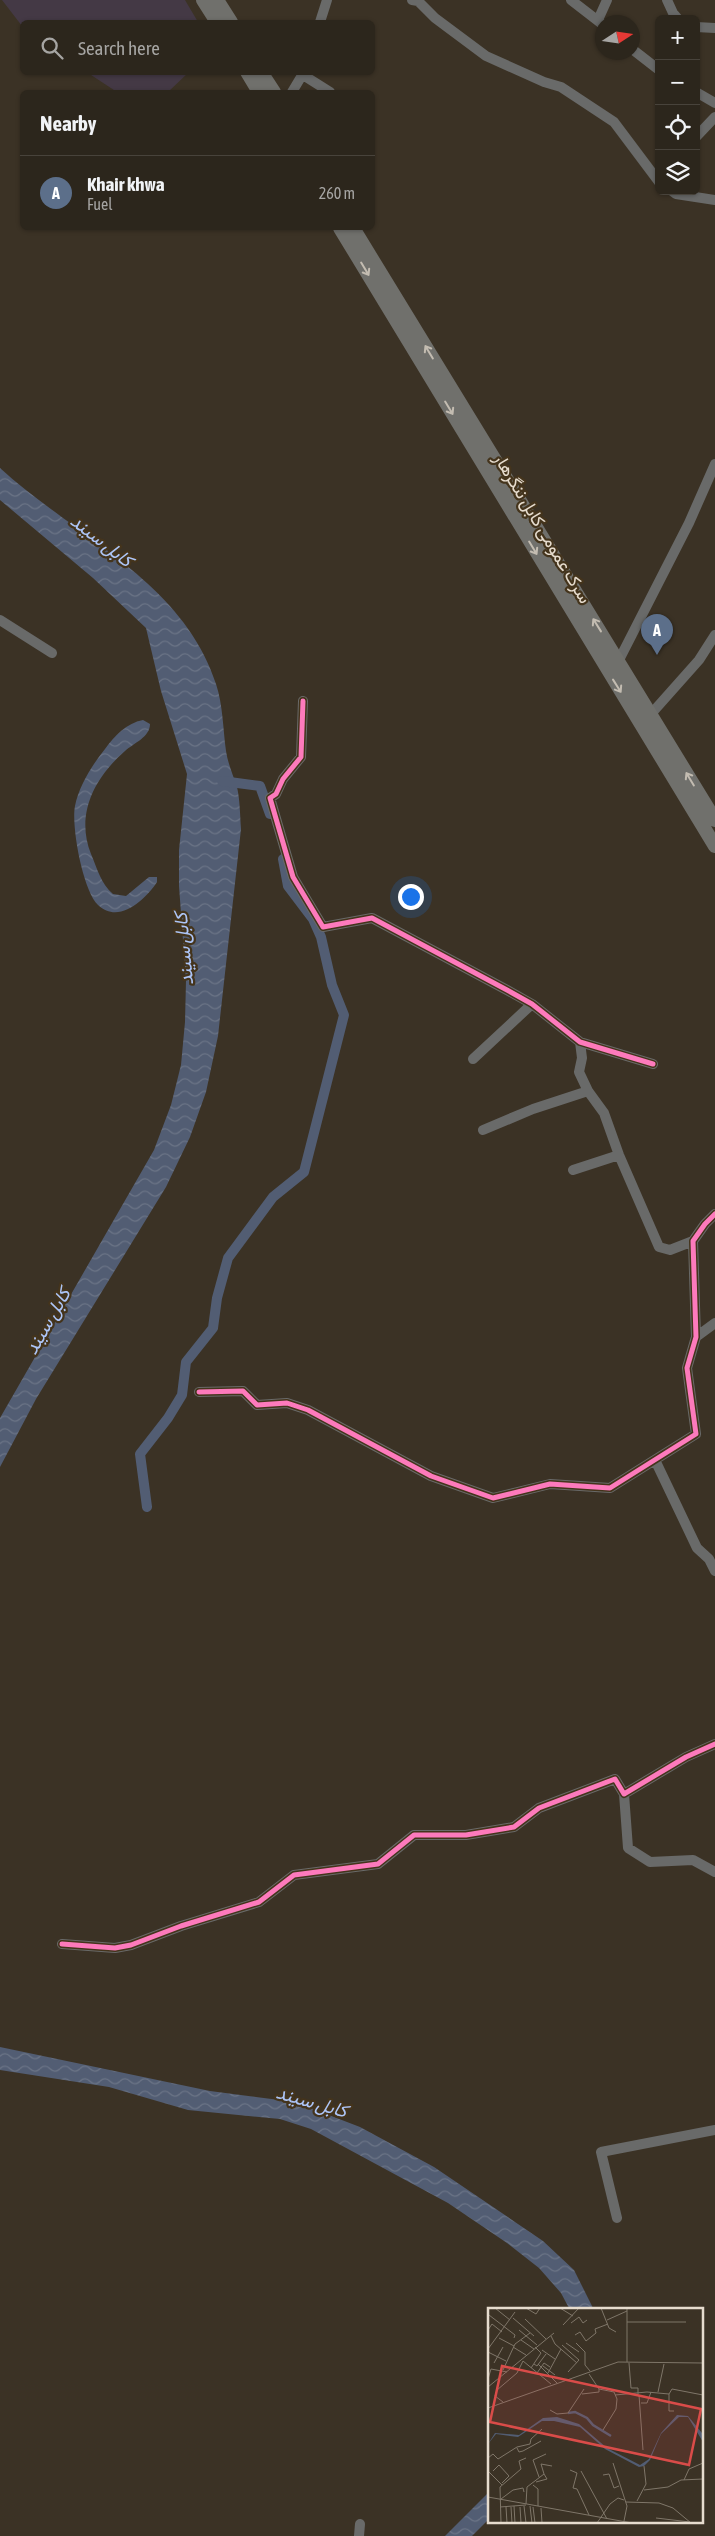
<!DOCTYPE html>
<html lang="en">
<head>
<meta charset="utf-8">
<style>
  body { margin:0; font-family:"Asap Condensed",Vazirmatn,sans-serif; background:#383229; color:#f1f3f6 }
  .controls { position:absolute; right:15px; top:15px; display:grid; overflow:hidden; border-radius:8px; box-shadow:0 1px 4px #0004 }
  .controls button { width:45px; height:45px; display:grid; place-items:center; padding:0; border:0; border-bottom:1px solid #48433b; background:#2c261c; color:#f1f3f6; font:25px sans-serif }
  .compass { position:absolute; left:595px; top:15px; width:45px; height:45px; border-radius:50%; background:#2c261c; box-shadow:0 1px 4px #0004; rotate:78deg }
  .you { position:absolute; left:410px; top:896px; width:18px; height:18px; margin:-12px; border:4px solid #fff; border-radius:50%; background:#1a73e8; box-shadow:0 0 0 8px #1a73e833 }
  .badge { display:grid; place-items:center; width:32px; height:32px; border-radius:50%; background:#8bbbb9; color:#fff; font-size:16px; font-weight:700 }
  .pin { position:absolute; translate:-50% -41px; filter:drop-shadow(0 1px 2px #0008) }
  .pin::after { content:''; position:absolute; top:26px; width:18px; height:15px; background:inherit; clip-path:polygon(0 0,100% 0,50% 100%) }
  .list { margin:0; padding:0; list-style:none }
  h2 { display:flex; justify-content:space-between; align-items:center; height:65px; margin:0; padding:0 20px; font-size:21px }
  h2 small { font-size:16px; font-weight:400; color:#a6a5a3 }
  .list li { display:grid; grid-template-columns:32px 1fr auto; gap:15px; align-items:center; box-sizing:border-box; height:75px; padding:0 20px; border-top:1px solid #48433b }
  .list b { display:block; font-size:19px; white-space:nowrap }
  .list p { margin:0; font-size:16px; white-space:nowrap; color:#a6a5a3 }
  .list em { font-size:16px; font-style:normal; color:#a6a5a3 }
  .icon { flex:none; width:28px; height:28px; fill:none; stroke:currentColor; stroke-width:2; stroke-linecap:round; stroke-linejoin:round }
  .map { position:relative; flex:none; width:715px; height:2536px; overflow:hidden }
  .search { position:absolute; background:#2c261c; box-shadow:0 1px 4px #0004; left:20px; top:20px; width:355px; height:55px; display:flex; align-items:center; gap:12px; box-sizing:border-box; padding:0 18px; border-radius:8px; color:#a6a5a3; font-size:19px }
  .panel { position:absolute; background:#2c261c; box-shadow:0 1px 4px #0004; left:20px; top:90px; width:355px; height:140px; border-radius:8px }
  .map>svg:first-child { display:block }
</style>
</head>
<body>
<div class="map">
<svg width="715" height="2536" viewBox="0 0 715 2536">
  <defs>
    <pattern id="water-waves" width="16" height="10" patternUnits="userSpaceOnUse" patternTransform="scale(1.25)"><rect width="16" height="10" fill="#525d73"/><path d="M0 5q4-4 8 0t8 0" fill="none" stroke="#6b7486"/></pattern>
  </defs>
  <rect width="100%" height="100%" fill="#3b3225"/>
  <!-- industrial -->
  <path fill="#443945" d="M2 0H185L198 22H22V26Z
    M88 73H188L168 92H117Z"/>
  <!-- water -->
  <path fill="url(#water-waves)" d="M0 468C74 536 183 581 216 684 223 705 223 729 226 751 228 764 233 775 237 787 240 800 240 815 241 829L218 1036 206 1092 190 1137 166 1187 36 1399 0 1467V1418L154 1150 171 1105 181 1065 185 1022 186 981 179 886V850L187 774 161 691 146 628 93 578 0 500Z
    M143 720 150 724C150 737 134 743 125 751 95 777 75 814 91 854 97 868 101 884 113 894L126 896 149 877H157V882C146 899 119 925 98 905 83 891 71 826 75 806 79 786 92 765 105 749 114 736 127 723 143 720Z
    M0 2047 210 2091 295 2102 360 2127 434 2167 543 2241 574 2270 594 2310H570L561 2293 539 2268 507 2243 448 2203 311 2129 280 2119 188 2110 109 2087 0 2070Z
    M489 2492V2519L472 2536H445Z"/>
  <g fill="none" stroke-linecap="round" stroke-linejoin="round">
    <!-- canal -->
    <path stroke="#525d73" stroke-width="10" d="M222 781 260 786 270 814
      M147 1507 140 1454 168 1418 182 1395 186 1362 213 1328 217 1298 228 1258 273 1197 304 1172 344 1015 332 985 321 937 313 919 288 886 283 859"/>
    <!-- minor -->
    <path stroke="#696a69" stroke-width="10" d="M412 0 418 1 435 18 486 56 544 82 561 87 614 122 659 182
      M571 0 602 24
      M667 0 673 13 678 19
      M598 20 607 0
      M320 22 327 0
      M696 27 715 28
      M632 49 659 70
      M303 75 330 92
      M292 92 304 72
      M696 92 715 103
      M696 137 715 117
      M672 191 676 194 715 200
      M0 620 52 653
      M619 660 689 523 715 464
      M303 701 301 757 283 779 276 794 270 798 293 877 323 927 372 918 507 990 532 1004 580 1042 653 1064
      M651 714 699 660 715 635
      M580 1042 582 1058 579 1072 588 1091 604 1113 619 1155 659 1247 670 1250 693 1241
      M473 1059 532 1004
      M483 1130 533 1109 588 1091
      M573 1170 619 1155
      M696 1337 715 1323
      M199 1392 243 1391 257 1405 287 1403 308 1410 431 1476 493 1498 550 1484 610 1488 696 1434 687 1368 696 1337 693 1241 705 1224 715 1214
      M655 1460 697 1548 709 1559 715 1571
      M624 1794 628 1848 650 1862 693 1860 715 1872
      M62 1944 115 1948 131 1945 181 1926 259 1902 294 1875 378 1864 414 1835H466L514 1827 539 1808 615 1779 624 1794 686 1757 715 1744
      M617 2218 601 2152 715 2130
      M359 2536 360 2524"/>
    <!-- highway -->
    <path stroke="#70706c" stroke-width="14" d="M203 0 217 22
      M217 0 231 22
      M247 72 259 92
      M261 72 274 92
      M340 228 715 846
      M353 228 715 820"/>
    <defs>
      <path id="cycleway" d="M303 701 301 757 283 779 276 794 270 798 293 877 323 927 372 918 507 990 532 1004 580 1042 653 1064
        M199 1392 243 1391 257 1405 287 1403 308 1410 431 1476 493 1498 550 1484 610 1488 696 1434 687 1368 696 1337 693 1241 705 1224 715 1214
        M62 1944 115 1948 131 1945 181 1926 259 1902 294 1875 378 1864 414 1835H466L514 1827 539 1808 615 1779 624 1794 686 1757 715 1744"/>
    </defs>
    <!-- cycleway casing -->
    <use href="#cycleway" stroke="#44341c" stroke-width="8"/>
    <!-- cycleway -->
    <use href="#cycleway" stroke="#fd7abc" stroke-width="5"/>
  </g>
  <!-- one-way arrows -->
  <defs><path id="oneway-shaft" d="M-6 0H5M1.5-3L5.5 0L1.5 3" fill="none" stroke-width="1.6" stroke-linecap="round" stroke-linejoin="round" transform="scale(1.25)"/></defs>
  <g stroke="#c3bcb1">
    <use href="#oneway-shaft" transform="translate(365 269) rotate(59)"/>
    <use href="#oneway-shaft" transform="translate(429 352) rotate(-121)"/>
    <use href="#oneway-shaft" transform="translate(449 408) rotate(59)"/>
    <use href="#oneway-shaft" transform="translate(533 548) rotate(59)"/>
    <use href="#oneway-shaft" transform="translate(597 625) rotate(-122)"/>
    <use href="#oneway-shaft" transform="translate(617 686) rotate(58)"/>
    <use href="#oneway-shaft" transform="translate(690 779) rotate(-121)"/>
  </g>
  <g text-anchor="middle" dominant-baseline="central" stroke-width="4.5" stroke-linejoin="round" paint-order="stroke">
    <!-- street labels -->
    <g font-size="18" fill="#e6dcce" stroke="#44341c">
      <text transform="translate(543 528) rotate(59)">سرک عمومی کابل ننگرهار</text>
    </g>
    <!-- water labels -->
    <g font-size="19" font-style="italic" fill="#adc5f7" stroke="#44341c">
      <text transform="translate(102 540) rotate(38)">کابل سيند</text>
      <text transform="translate(183 949) rotate(-95)">کابل سيند</text>
      <text transform="translate(47 1321) rotate(-60)">کابل سيند</text>
      <text transform="translate(312 2101) rotate(16)">کابل سيند</text>
    </g>
  </g>
  <!-- overview -->
  <g transform="translate(488 2308)">
    <rect width="215" height="215" fill="#3b3225"/>
    <path d="M189 107 200 108 214 125 215 134 200 109H191L173 126 162 152 156 158 151 159 117 141 92 119 66 113H54L30 129 8 126 0 136 7 125 31 127 55 110 69 109 91 116 119 140 152 157 161 151 173 125Z" fill="#525d73"/>
    <path fill="none" stroke="#525d73" stroke-width="2.5" d="M80 105 87 104 99 110 105 117 123 128"/>
    <path fill="none" stroke="#7f7669" stroke-width="1" d="M7 0 22 12M38 0 48 6 52 0M72 0 85 8M113 0 121 20 128 24M139 0V54M1 7 27 27 26 30M25 10 46 28M37 11 58 31M119 12 139 3M139 14H198M83 15 91 9 95 15 99 12M75 17 91 0M0 22 4 16 14 24M31 22 49 37M87 27 92 24 98 33 108 25 107 21 120 16M63 28 67 36 89 55M11 30 26 38M33 32 46 41M78 35 91 44M88 35 97 44V57L102 63M74 37 91 52 80 64M25 39 38 47M0 41 27 4M54 42 67 51M0 44 18 53M6 55 15 39M141 55 143 80H150V86M46 56 49 58 58 46M50 56 69 75M55 58 67 67M43 60 53 45 47 39M15 62 27 36 42 25M49 65 56 55 62 59M60 65 73 41M101 66 111 81 126 84 129 91 128 101 115 122M0 71 3 61 19 64M0 79 66 25M170 84 176 56M94 86 111 84V81M181 86V103H186M127 87 159 84 181 86 184 81 215 87M151 87 155 142M15 94 7 88 9 82 29 65 35 53 63 76M153 95H159L163 84M0 100 130 54 215 55M62 102 69 106 80 105 96 81M29 140 31 144 35 143 53 133M0 150 5 146 10 151 29 139 42 136 43 131 54 121M125 155 139 198 136 213M82 162 89 165 85 180 89 181 101 207M0 163 14 177M5 163 11 157 21 168 14 175M93 163 119 211M115 167 121 166 126 180 131 178M51 169 45 152 58 146M196 172 201 161 215 155M48 174 59 171 56 166M45 177 50 181V198M156 182 180 179 193 172 215 171M0 189 144 215M13 191 25 182 35 180 36 184M149 193 158 176 156 158M138 194 171 195 185 200 203 215M38 196 39 179 56 166 53 156 64 158M26 198 27 215M36 198 38 215M42 198 44 215M12 199 38 197M18 199 19 215M23 199 24 215M32 199 33 215M45 199 47 215M53 200 54 215M168 210 202 214M13 215 12 179 33 161 31 153 38 150M109 215 122 196 130 190 136 192"/>
    <path fill="#d94c49" fill-opacity="0.15" stroke="#d94c49" stroke-width="2.5" d="M14 58 213 101 201 157 2 114Z"/>
    <rect width="215" height="215" fill="none" stroke="#e6dcce" stroke-width="2.5"/>
  </g>
</svg>
<div class="controls">
<button>+</button>
<button>−</button>
<button><svg class="icon" aria-label="locate" viewBox="0 0 24 24"><circle cx="12" cy="12" r="6"/><path d="M12 2v4M12 18v4M2 12h4M18 12h4"/></svg></button>
<button><svg class="icon" aria-label="layers" viewBox="0 0 24 24"><path d="M12 4l9 5-9 5-9-5zM3 14l9 5 9-5"/></svg></button>
</div>
<svg class="compass" viewBox="-18 -18 36 36"><path d="M0-13l5 13h-10z" fill="#e53935"/><path d="M0 13l5-13h-10z" fill="#a6a5a3"/></svg>
<div class="you"></div>
<div class="pin badge" style="left:657px;top:655px;background:#5c6f8a">A</div>
<div class="search"><svg class="icon" aria-label="search" viewBox="0 0 24 24"><circle cx="10" cy="10" r="6"/><path d="M15 15l6 6"/></svg>Search here</div>
<section class="panel">
<h2>Nearby<small></small></h2>
<ul class="list">
<li><span class="badge" style="background:#5c6f8a">A</span><div><b>Khair khwa</b><p>Fuel</p></div><em>260 m</em></li>
</ul>
</section>
</div>
</body>
</html>
